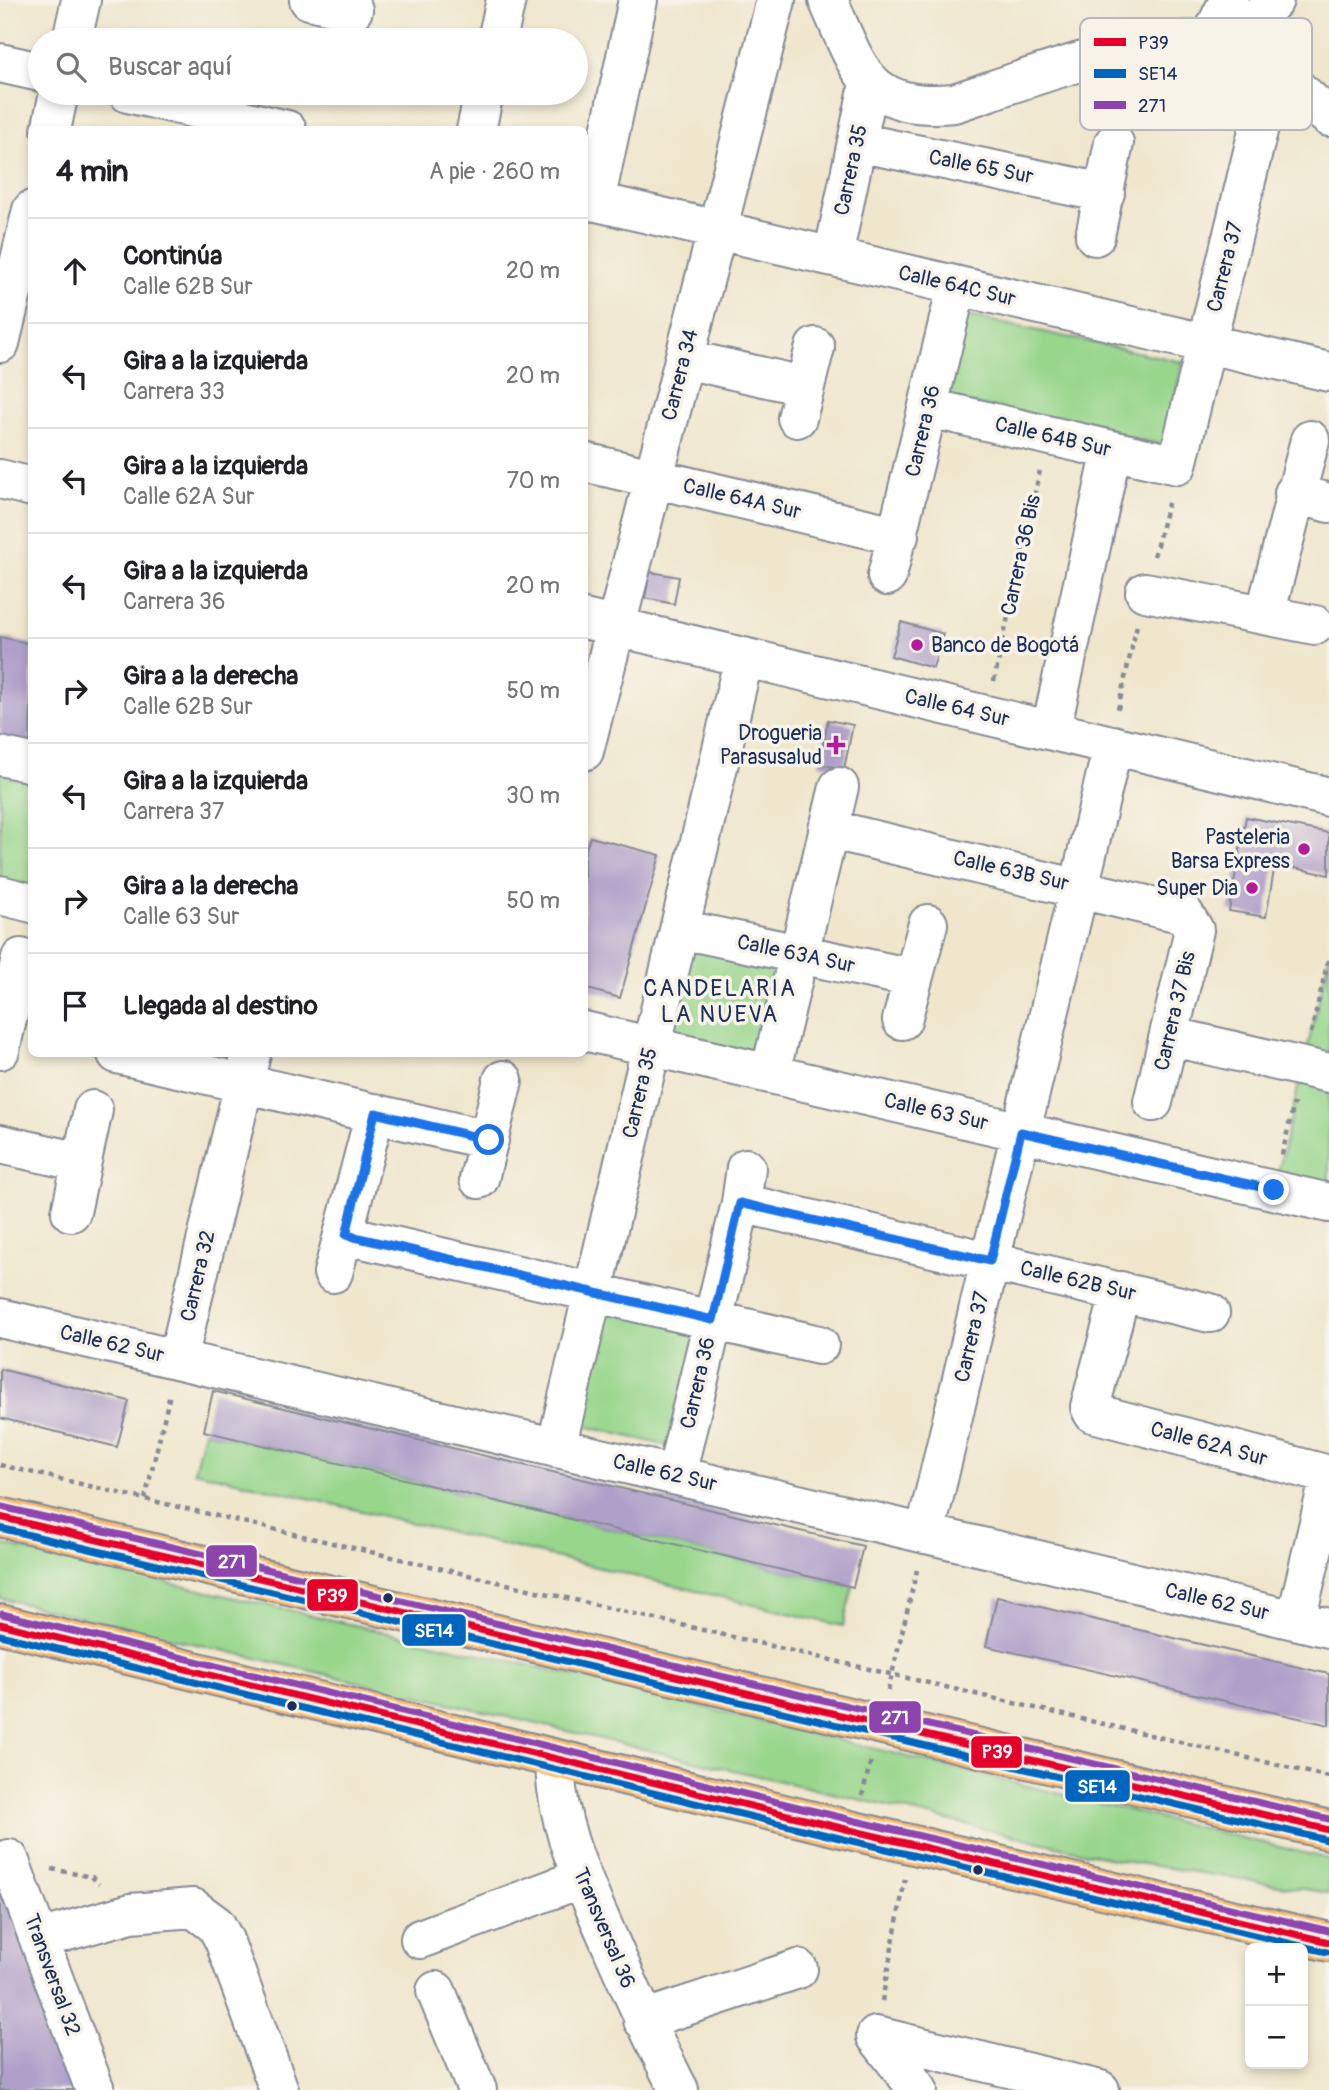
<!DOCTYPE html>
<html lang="es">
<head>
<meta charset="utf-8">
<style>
  body { margin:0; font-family:Pangolin,sans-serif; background:#f6f6f6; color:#202124 }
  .controls { position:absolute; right:21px; bottom:21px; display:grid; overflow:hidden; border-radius:10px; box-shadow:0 4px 10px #0003 }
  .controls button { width:63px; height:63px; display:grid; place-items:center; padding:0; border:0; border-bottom:2px solid #e0e0e0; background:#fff; color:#202124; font:35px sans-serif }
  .stop { position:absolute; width:21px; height:21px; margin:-16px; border:5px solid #1a73e8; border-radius:50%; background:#fff }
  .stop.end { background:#1a73e8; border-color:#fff; box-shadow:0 2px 7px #0008 }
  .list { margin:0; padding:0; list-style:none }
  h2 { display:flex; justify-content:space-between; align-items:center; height:91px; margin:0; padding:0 28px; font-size:30px }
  h2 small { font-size:23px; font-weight:400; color:#757577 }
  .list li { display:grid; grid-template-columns:46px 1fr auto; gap:21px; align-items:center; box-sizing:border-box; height:105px; padding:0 28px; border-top:2px solid #e0e0e0 }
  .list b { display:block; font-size:26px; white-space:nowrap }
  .list p { margin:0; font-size:23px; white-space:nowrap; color:#757577 }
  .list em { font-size:23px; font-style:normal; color:#757577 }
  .icon { flex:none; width:38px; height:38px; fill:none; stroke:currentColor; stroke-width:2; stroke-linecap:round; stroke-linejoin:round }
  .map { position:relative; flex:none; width:1329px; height:2090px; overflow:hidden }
  .search { position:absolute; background:#fff; box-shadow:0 4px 10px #0003; left:28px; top:28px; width:560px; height:77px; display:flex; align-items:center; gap:18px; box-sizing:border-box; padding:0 24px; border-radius:38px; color:#757577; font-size:26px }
  .panel { position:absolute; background:#fff; box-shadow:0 4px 10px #0003; left:28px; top:126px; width:560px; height:931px; border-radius:10px }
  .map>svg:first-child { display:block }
</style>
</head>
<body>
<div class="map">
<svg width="1329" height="2090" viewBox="0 0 1329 2090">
  <rect width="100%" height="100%" fill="#f7f3e8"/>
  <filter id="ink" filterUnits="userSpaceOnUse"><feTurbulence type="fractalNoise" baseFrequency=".0143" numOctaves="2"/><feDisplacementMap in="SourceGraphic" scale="14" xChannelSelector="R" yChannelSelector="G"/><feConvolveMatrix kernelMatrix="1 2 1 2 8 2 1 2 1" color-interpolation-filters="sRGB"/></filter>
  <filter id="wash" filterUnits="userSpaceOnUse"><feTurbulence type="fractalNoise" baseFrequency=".00686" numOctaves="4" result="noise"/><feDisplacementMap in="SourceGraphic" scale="28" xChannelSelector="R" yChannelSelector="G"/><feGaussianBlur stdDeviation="1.57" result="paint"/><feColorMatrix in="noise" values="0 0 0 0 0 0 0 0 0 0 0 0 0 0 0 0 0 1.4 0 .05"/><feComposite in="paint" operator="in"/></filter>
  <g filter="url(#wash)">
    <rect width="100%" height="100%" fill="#efe6cc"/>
    <!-- green -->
    <path fill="#98d68c" stroke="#5a8275" stroke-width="2" d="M964 315 1183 362 1165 445 946 398Z
      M0 756 31 763 32 892 0 895Z
      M680 929 799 956 770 1074 651 1046Z
      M1329 956V1203L1274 1190Z
      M593 1292 713 1320 682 1449 562 1421Z
      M204 1431 853 1587 843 1626 194 1471Z
      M0 1544 550 1670 1329 1859V1893L1117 1860 0 1598Z"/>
    <g id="blocks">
      <!-- building -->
      <path fill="#afa0c9" d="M650 572 679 577 674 604 645 598Z
        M901 622 943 634 933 668 891 656Z
        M0 637 32 644 30 748 0 741Z
        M828 720 853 725 844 769 819 764Z
        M1246 817 1329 833V875L1275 864 1266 917 1229 911Z
        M590 837 660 855 620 998 584 988V855Z
        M0 1369 129 1401 117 1447 0 1418Z
        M213 1391 863 1546 853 1587 204 1431Z
        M997 1597 1329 1674V1725L986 1646Z
        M0 1884 74 2090H0Z"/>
    </g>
  </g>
  <g filter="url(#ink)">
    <use href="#blocks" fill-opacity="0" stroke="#858a95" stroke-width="2"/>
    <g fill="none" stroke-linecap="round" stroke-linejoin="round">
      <defs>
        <path id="minor" d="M309 0 353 10
          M828 0C859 70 866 111 954 103 1016 83 1177 20 1235 46 1271 62 1299 91 1329 117
          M1210 39 1229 0
          M72 40 81 0
          M497 40 506 0
          M1233 45 1274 0
          M0 63 40 72
          M128 93 287 130
          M51 130 59 93
          M476 130 484 93
          M857 142 1105 193
          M584 199 1329 372
          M595 202 638 0
          M1095 236 1114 143
          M833 257 869 84
          M0 343 32 210
          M685 359 803 386
          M929 408 1177 465 1273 69
          M797 418 815 347
          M584 462 899 536
          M0 479 32 487
          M1294 493 1329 503
          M887 576 957 286
          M1145 592 1315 625
          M1265 615 1310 440
          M584 619 1329 797
          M1051 730 1112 450
          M584 751 776 0
          M0 756 32 763
          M828 829 1184 914 1194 930 1153 1102
          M0 895 32 903
          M680 929 913 978
          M902 1020 928 924
          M584 1031 1329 1203
          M1169 1036 1329 1073
          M0 1050 21 958
          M117 1054 489 1140
          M770 1074 839 787
          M0 1144 81 1162
          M479 1179 503 1080
          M741 1203 1210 1313
          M71 1212 93 1110
          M346 1235 819 1345
          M333 1273 375 1113
          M1121 1291 1090 1407 1093 1413 1329 1475
          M0 1318 1329 1628
          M178 1359 251 1054
          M556 1448 744 657
          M676 1475 741 1203 746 1168
          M925 1534 1113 745
          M1296 1620 1329 1480
          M555 1759C555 1822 581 1876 606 1933 629 1986 652 2038 679 2090
          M9 1859 95 2090
          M39 1939 131 1913 193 1908 216 1925 224 1940 279 2090
          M420 1939 582 1878
          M436 1991 477 2090
          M643 2020 798 1969
          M876 2036 1100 2090
          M876 2036 918 2090"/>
        <path id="major" d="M0 1517 1329 1830
          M0 1624 854 1831 1329 1942"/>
      </defs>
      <!-- minor casing -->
      <use href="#minor" stroke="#858a95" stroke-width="42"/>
      <!-- major casing -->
      <use href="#major" stroke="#858a95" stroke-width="42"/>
      <!-- path -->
      <path stroke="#858a95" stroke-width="4.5" stroke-dasharray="5 5" stroke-linecap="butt" d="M1154 556 1169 500
        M994 681 1040 470
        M1118 709 1137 625
        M1311 1033 1329 956
        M1282 1155 1294 1103
        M0 1465 1329 1777
        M145 1499 170 1394
        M888 1691 917 1570
        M862 1796 871 1760
        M52 1869 92 1877 99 1884
        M882 2001 905 1879"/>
      <!-- minor -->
      <use href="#minor" stroke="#fff" stroke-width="38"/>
      <!-- major -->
      <use href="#major" stroke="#fdbc70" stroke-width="38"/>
      <defs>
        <path id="bus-1" d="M0 1517 1329 1830
          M0 1624 854 1831 1329 1942"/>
        <path id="bus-2" d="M0 1528 1327 1840
          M0 1635 852 1841 1327 1952"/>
        <path id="bus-3" d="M2 1507 1329 1819
          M2 1614 856 1821 1329 1931"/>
      </defs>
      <!-- bus-1 casing -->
      <use href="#bus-1" stroke="#f7f3e8" stroke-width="12"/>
      <!-- bus-2 casing -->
      <use href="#bus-2" stroke="#f7f3e8" stroke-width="12"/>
      <!-- bus-3 casing -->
      <use href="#bus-3" stroke="#f7f3e8" stroke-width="12"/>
      <!-- bus-1 -->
      <use href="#bus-1" stroke="#e4002b" stroke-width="7"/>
      <!-- bus-2 -->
      <use href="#bus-2" stroke="#0065bd" stroke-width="7"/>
      <!-- bus-3 -->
      <use href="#bus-3" stroke="#8e44ad" stroke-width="7"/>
    </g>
  </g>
  <g fill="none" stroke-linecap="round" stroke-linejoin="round" filter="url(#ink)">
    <!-- route -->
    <path stroke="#1a73e8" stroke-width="9" d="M489 1140 375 1113 346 1235 713 1320 740 1203 990 1261 1021 1132 1274 1190"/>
  </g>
  <!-- markers -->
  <g fill="#b5179e" stroke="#f7f3e8" stroke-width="2.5">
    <circle cx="917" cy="645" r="7"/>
    <path d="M832.5 734.5h7v7h7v7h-7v7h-7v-7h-7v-7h7z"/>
    <circle cx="1304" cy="849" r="7"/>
    <circle cx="1252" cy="888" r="7"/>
  </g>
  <g fill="#1b2f5e" stroke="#f7f3e8" stroke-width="2.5">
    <circle cx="388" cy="1598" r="6"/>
    <circle cx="292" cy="1706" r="6"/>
    <circle cx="978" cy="1870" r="6"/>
  </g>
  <g text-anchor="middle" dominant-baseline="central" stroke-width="7" stroke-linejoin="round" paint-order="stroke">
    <!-- street labels -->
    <g font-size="21" fill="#1b2f5e" stroke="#f7f3e8">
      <text transform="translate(981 167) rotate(11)">Calle 65 Sur</text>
      <text transform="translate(851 170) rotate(-78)">Carrera 35</text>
      <text transform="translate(1225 267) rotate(-76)">Carrera 37</text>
      <text transform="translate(957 286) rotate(13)">Calle 64C Sur</text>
      <text transform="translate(680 375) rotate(-76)">Carrera 34</text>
      <text transform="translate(923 431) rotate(-77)">Carrera 36</text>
      <text transform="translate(1053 437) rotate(13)">Calle 64B Sur</text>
      <text transform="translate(742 499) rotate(13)">Calle 64A Sur</text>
      <text transform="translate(1021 555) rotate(-78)">Carrera 36 Bis</text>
      <text transform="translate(957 708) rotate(13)">Calle 64 Sur</text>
      <text transform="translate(1011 871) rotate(13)">Calle 63B Sur</text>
      <text transform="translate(796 954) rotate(12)">Calle 63A Sur</text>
      <text transform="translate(1175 1011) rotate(-77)">Carrera 37 Bis</text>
      <text transform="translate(640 1093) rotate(-77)">Carrera 35</text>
      <text transform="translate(936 1112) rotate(13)">Calle 63 Sur</text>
      <text transform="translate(198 1276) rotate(-77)">Carrera 32</text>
      <text transform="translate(1078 1281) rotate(13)">Calle 62B Sur</text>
      <text transform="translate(972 1337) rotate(-77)">Carrera 37</text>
      <text transform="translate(112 1344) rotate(13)">Calle 62 Sur</text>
      <text transform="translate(698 1383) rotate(-77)">Carrera 36</text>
      <text transform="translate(1209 1444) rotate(15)">Calle 62A Sur</text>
      <text transform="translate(665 1473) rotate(13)">Calle 62 Sur</text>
      <text transform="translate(1217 1602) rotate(13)">Calle 62 Sur</text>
      <text transform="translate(604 1928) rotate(67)">Transversal 36</text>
      <text transform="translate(52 1975) rotate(70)">Transversal 32</text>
    </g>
    <!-- poi labels -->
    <g font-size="21" fill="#1b2f5e" stroke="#f7f3e8" text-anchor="end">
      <text x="931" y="645" text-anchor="start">Banco de Bogotá</text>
      <text x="822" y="733">Drogueria<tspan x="822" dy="24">Parasusalud</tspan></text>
      <text x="1290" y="837">Pasteleria<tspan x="1290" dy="24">Barsa Express</tspan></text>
      <text x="1238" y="888">Super Dia</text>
    </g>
    <!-- neighbourhood labels -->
    <g font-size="23" letter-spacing="2" fill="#1b2f5e" stroke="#f7f3e8">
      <text x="720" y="988">CANDELARIA<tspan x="720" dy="26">LA NUEVA</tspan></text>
    </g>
  </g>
  <!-- legend -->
  <rect x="1080" y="18" width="232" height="112" rx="10" fill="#f7f3e8" stroke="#b5b8bf" stroke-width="2"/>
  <rect x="1094" y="38" width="32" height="8" fill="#e4002b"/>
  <rect x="1094" y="69" width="32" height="9" fill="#0065bd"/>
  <rect x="1094" y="101" width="32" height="8" fill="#8e44ad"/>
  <g font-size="19" fill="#1b2f5e">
    <text x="1138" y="49">P39</text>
    <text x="1138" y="80">SE14</text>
    <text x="1138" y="112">271</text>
  </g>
  <g stroke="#f7f3e8" stroke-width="2.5">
    <rect x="205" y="1544" width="53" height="34" rx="7" fill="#8e44ad"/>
    <rect x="306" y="1578" width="53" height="34" rx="7" fill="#e4002b"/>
    <rect x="401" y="1613" width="66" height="34" rx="7" fill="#0065bd"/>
    <rect x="868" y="1700" width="54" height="34" rx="7" fill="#8e44ad"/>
    <rect x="970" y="1735" width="53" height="34" rx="7" fill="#e4002b"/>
    <rect x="1064" y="1769" width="67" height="34" rx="7" fill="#0065bd"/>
  </g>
  <g font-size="19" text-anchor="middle" font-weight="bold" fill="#fff">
    <text x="232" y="1568">271</text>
    <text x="332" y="1602">P39</text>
    <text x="434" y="1637">SE14</text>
    <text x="895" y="1724">271</text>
    <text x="997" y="1758">P39</text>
    <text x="1097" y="1793">SE14</text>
  </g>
</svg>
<div class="controls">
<button>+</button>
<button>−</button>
</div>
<div class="stop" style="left:489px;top:1140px"></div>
<div class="stop end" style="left:1274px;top:1190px"></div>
<div class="search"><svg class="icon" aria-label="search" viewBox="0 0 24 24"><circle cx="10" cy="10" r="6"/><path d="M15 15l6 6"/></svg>Buscar aquí</div>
<section class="panel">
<h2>4 min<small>A pie · 260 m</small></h2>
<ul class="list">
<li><svg class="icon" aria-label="ahead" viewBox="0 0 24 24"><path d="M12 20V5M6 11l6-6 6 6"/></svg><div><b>Continúa</b><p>Calle 62B Sur</p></div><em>20 m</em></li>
<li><svg class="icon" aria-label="left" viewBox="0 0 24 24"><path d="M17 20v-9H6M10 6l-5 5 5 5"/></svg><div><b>Gira a la izquierda</b><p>Carrera 33</p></div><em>20 m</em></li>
<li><svg class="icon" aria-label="left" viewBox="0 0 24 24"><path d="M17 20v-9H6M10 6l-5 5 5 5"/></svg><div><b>Gira a la izquierda</b><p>Calle 62A Sur</p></div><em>70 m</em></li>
<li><svg class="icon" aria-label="left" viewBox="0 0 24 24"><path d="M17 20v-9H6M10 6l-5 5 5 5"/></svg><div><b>Gira a la izquierda</b><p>Carrera 36</p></div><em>20 m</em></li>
<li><svg class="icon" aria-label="right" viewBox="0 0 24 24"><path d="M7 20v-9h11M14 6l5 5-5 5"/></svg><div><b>Gira a la derecha</b><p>Calle 62B Sur</p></div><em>50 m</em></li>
<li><svg class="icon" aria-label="left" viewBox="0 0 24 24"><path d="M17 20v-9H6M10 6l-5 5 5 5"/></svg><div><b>Gira a la izquierda</b><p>Carrera 37</p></div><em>30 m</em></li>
<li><svg class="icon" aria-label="right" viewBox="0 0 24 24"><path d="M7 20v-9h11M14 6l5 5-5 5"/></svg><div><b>Gira a la derecha</b><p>Calle 63 Sur</p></div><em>50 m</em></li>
<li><svg class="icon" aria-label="arrive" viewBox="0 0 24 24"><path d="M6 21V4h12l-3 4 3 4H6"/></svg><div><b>Llegada al destino</b></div></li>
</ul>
</section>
</div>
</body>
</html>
